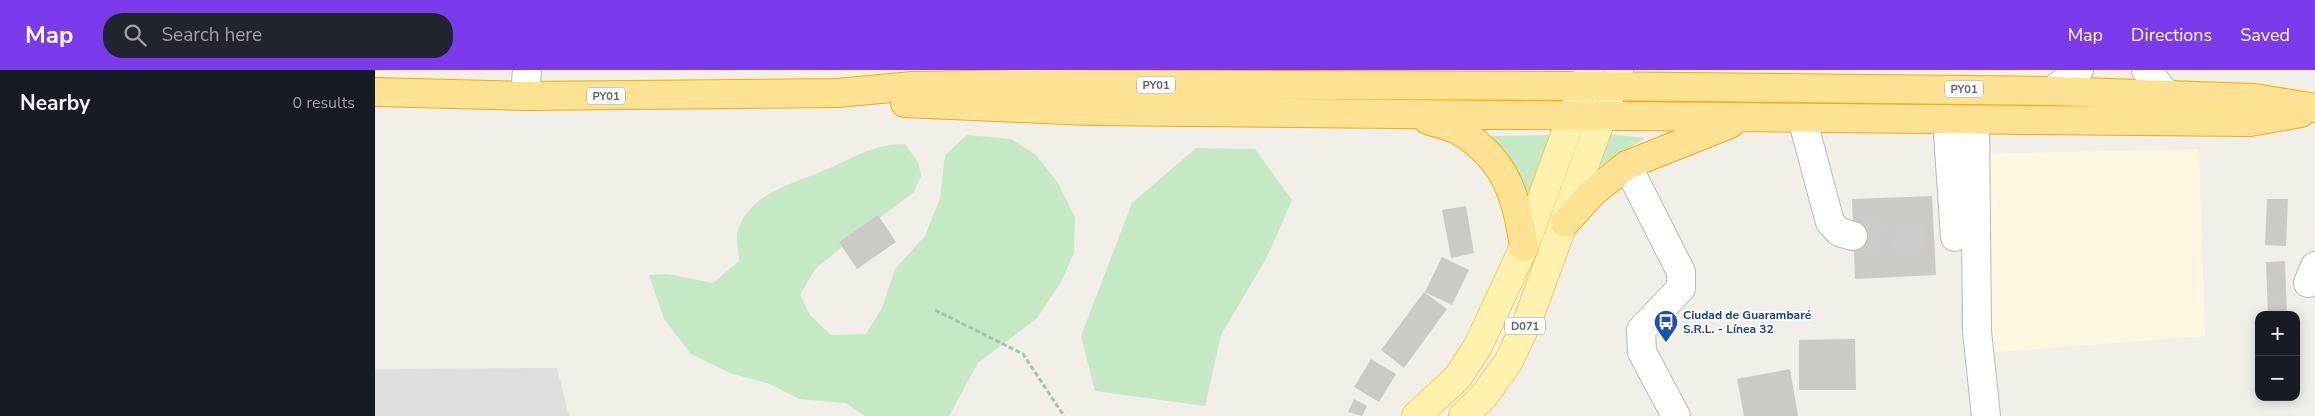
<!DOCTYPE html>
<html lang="en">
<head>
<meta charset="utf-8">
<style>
  body { margin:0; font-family:"Nunito Sans",sans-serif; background:#20242c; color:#f1f3f6 }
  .controls { position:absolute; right:15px; bottom:15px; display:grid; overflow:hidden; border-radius:10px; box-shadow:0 2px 12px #0003 }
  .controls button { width:45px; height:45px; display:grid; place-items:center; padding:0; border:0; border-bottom:1px solid #363941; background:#171b24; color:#f1f3f6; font:25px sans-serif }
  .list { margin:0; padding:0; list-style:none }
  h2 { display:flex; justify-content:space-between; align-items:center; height:65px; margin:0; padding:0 20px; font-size:21px }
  h2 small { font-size:16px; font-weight:400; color:#9ea1a6 }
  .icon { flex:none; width:28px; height:28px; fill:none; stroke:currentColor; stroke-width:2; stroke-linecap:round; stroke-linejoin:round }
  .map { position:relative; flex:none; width:1940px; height:346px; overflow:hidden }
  header { display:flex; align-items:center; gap:30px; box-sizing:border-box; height:70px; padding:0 25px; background:#7c3aed; color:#fff }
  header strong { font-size:24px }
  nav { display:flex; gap:28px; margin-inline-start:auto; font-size:18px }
  .search { width:350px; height:45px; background:#20242c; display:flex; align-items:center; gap:12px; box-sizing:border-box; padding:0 18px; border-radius:20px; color:#9ea1a6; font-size:19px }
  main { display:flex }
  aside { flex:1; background:#171b24 }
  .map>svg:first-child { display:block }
</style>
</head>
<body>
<header>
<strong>Map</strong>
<div class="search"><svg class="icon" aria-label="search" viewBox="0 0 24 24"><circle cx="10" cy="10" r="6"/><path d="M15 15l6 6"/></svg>Search here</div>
<nav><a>Map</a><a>Directions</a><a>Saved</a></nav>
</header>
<main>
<aside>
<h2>Nearby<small>0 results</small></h2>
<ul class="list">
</ul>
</aside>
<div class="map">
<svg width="1940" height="346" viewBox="0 0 1940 346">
  <rect width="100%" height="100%" fill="#f1efe8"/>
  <!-- commercial -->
  <path fill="#fef7e0" d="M1824 79 1830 266 1609 283 1608 84Z"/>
  <!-- industrial -->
  <path fill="#e0deda" d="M182 298 194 346H0V299Z"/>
  <!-- green -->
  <path fill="#c5e8c5" d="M1233 64 1270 68 1231 93 1223 95Z
    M592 65 636 69 661 85 683 113 700 147 699 183 686 212 662 248 603 293 574 346H490L471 333 424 329 395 314 355 303 316 284 289 249 274 205 293 204 338 213 364 191C364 182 360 168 363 160 375 124 416 114 448 101 477 89 497 74 530 74L543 92 546 106 539 122 483 164 441 198 425 225 435 245 456 265 491 264 507 238 520 199 550 166 565 128 570 85Z
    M1178 65 1152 137C1146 104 1134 92 1114 66Z
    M821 78 880 79 917 130 892 187 846 265 830 336 720 321 706 266 757 133Z"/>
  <!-- building -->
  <path fill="#cccac5" d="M1557 126 1561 205 1480 209 1477 129Z
    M1892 129H1913L1911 176 1890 175Z
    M1091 136 1099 183 1076 188 1067 140Z
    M503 145 521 172 482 199 464 172Z
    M1067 187 1094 200 1077 235 1050 222Z
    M1910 191 1912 245H1893L1891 192Z
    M1049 222 1072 239 1029 298 1006 280Z
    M1480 269 1481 320H1424V270Z
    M996 289 1021 304 1004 332 979 317Z
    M1415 299 1423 346H1369L1362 309Z
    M979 329 992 336 987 346 973 342Z"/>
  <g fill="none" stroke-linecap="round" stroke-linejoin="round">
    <!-- minor-tunnel -->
    <path stroke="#ccccc8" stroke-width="28" stroke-dasharray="28 14" stroke-linecap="butt" d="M1478 166 1559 168"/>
    <defs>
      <path id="minor" d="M1771 0 1792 25
        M1677 21 1704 0
        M150 26 152 0
        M1427 48 1455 152 1464 162 1478 166
        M1572 49 1580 167
        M1600 50 1602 261 1611 346
        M1252 95 1306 202V218L1266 260 1267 282 1301 346
        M1933 213 1940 196"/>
      <path id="major" d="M1041 346 1083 307 1103 276 1149 177 1214 0
        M1088 346 1109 326 1134 291 1153 250 1244 0"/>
      <path id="highway" d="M0 22 150 26 462 23 538 16 650 14 1209 16 1677 21 1879 28 1940 38
        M530 33 714 41 1875 52 1926 43
        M1053 50C1063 54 1076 56 1086 62 1131 90 1142 127 1149 177
        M1190 153 1218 122 1252 95 1355 54"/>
    </defs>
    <!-- minor casing -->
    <use href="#minor" stroke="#b5b8bc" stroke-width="30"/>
    <!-- major casing -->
    <use href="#major" stroke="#f2c960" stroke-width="30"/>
    <!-- highway casing -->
    <use href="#highway" stroke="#f9ab00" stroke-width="30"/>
    <!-- path -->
    <path stroke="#9cc7a9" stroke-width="3" stroke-dasharray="5 2.5" stroke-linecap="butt" d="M560 240 648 284 689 346"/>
    <!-- minor -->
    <use href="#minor" stroke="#fff" stroke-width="28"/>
    <!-- major -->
    <use href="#major" stroke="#fff2af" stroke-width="28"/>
    <!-- highway -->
    <use href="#highway" stroke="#fde293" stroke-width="28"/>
  </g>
  <!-- icons -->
  <defs>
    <symbol id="bus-pin" viewBox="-11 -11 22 30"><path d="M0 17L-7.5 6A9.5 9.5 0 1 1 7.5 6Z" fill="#1a4fb4" stroke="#fff"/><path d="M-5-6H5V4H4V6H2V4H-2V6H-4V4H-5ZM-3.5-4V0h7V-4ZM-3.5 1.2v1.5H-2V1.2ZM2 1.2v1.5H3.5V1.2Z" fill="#fff"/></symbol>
  </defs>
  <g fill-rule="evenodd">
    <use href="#bus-pin" x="1277" y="238" width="28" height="38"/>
  </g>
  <g text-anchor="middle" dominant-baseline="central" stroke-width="4" stroke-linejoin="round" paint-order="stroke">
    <!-- shield labels -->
    <g fill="#fff" stroke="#8f9295" stroke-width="1">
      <rect x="762" y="6.5" width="38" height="17" rx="4"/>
      <rect x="1570" y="10.5" width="38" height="17" rx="4"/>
      <rect x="212" y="17.5" width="38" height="17" rx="4"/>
      <rect x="1130" y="247.5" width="40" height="17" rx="4"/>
    </g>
    <g font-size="11" font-weight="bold" fill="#5f6368">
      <text x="781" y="15">PY01</text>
      <text x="1589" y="19">PY01</text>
      <text x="231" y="26">PY01</text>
      <text x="1150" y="256">D071</text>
    </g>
    <!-- transit labels -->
    <g font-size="12" font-weight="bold" fill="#164399" stroke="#fff" text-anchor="start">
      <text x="1308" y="245">Ciudad de Guarambaré<tspan x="1308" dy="14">S.R.L. - Línea 32</tspan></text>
    </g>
  </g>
</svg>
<div class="controls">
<button>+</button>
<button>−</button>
</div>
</div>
</main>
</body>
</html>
